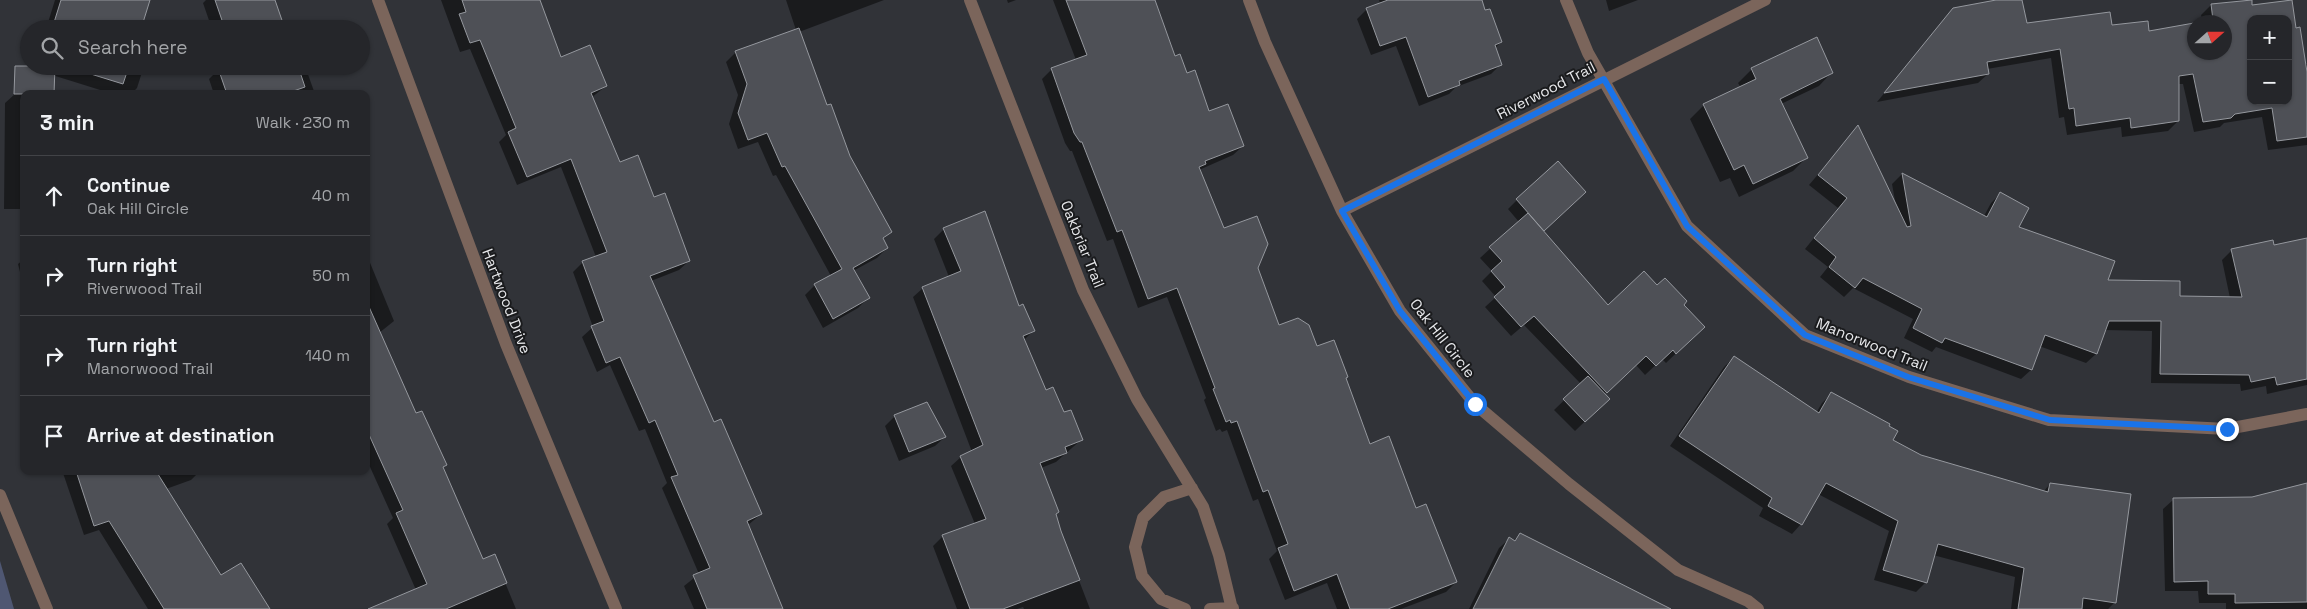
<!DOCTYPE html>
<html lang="en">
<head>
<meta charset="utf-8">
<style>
  body { margin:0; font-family:"Space Grotesk",sans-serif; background:#2d2e32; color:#f1f3f6 }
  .controls { position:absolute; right:15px; top:15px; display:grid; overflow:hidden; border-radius:10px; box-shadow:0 1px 4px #0004 }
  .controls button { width:45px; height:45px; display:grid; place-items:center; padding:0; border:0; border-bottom:1px solid #424347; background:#25262a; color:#f1f3f6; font:25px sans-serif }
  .compass { position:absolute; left:2187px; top:15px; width:45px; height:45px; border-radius:50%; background:#25262a; box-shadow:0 1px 4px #0004; rotate:69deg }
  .stop { position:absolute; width:15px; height:15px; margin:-11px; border:4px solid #1a73e8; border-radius:50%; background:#fff }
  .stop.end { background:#1a73e8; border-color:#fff; box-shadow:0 1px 5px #0008 }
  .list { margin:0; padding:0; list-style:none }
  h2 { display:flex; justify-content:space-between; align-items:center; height:65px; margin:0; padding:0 20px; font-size:21px }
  h2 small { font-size:16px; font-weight:400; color:#a3a5a8 }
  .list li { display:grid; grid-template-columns:32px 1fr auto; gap:15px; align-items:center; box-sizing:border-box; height:80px; padding:0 20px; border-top:1px solid #424347 }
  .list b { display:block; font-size:19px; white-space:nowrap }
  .list p { margin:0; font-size:16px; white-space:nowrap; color:#a3a5a8 }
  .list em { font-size:16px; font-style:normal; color:#a3a5a8 }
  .icon { flex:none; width:28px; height:28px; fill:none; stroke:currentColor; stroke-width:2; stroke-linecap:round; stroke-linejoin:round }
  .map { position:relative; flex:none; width:2307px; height:609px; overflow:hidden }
  .search { position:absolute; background:#25262a; box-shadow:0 1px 4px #0004; left:20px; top:20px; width:350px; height:55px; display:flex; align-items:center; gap:12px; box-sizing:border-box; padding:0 18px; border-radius:28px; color:#a3a5a8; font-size:19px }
  .panel { position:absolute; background:#25262a; box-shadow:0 1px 4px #0004; left:20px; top:90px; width:350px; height:385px; border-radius:10px }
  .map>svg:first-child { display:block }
</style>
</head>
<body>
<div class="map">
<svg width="2307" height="609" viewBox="0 0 2307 609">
  <rect width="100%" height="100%" fill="#313338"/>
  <!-- green -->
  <path fill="#4f5772" d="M0 561 14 609H0Z"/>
  <!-- shadow -->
  <path fill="#0007" fill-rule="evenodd" d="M55 0H145L139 29H46Z
    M206 0H274L283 29H212L203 3Z
    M441 0H539L560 59 606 86 591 98 619 164 653 199 689 261 679 270 651 281 713 424 761 514 747 526 782 609H694L684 586 699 574 662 488 667 483 645 429 639 431 610 365 597 372 582 337 593 327 573 272 583 262 596 257 561 167 517 185 499 142 506 135 470 49 460 52Z
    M786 0H884L799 32 826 107 849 156 891 232 882 240 887 248 877 258 853 271 868 298 858 308 823 328 805 295 815 285 831 276 776 175 773 176 758 142 738 149 729 124 738 95 726 62 736 52 796 30Z
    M1007 0H1016L1008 3Z
    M1053 0H1155L1182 76 1209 113 1243 146 1233 155 1199 170 1223 230 1257 268 1279 327 1317 348 1345 378 1369 445 1416 509 1456 582 1446 592 1401 609H1337L1327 583 1285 600 1269 559 1277 551 1258 499 1253 501 1227 430 1222 432 1220 429 1216 431 1204 400 1206 398 1167 297 1138 308 1113 239 1107 241 1072 151H1070L1065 143 1042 79 1051 70 1076 60Z
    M1379 0H1480L1501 42 1495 48 1501 64 1491 74 1456 87 1449 94 1419 106 1396 46 1371 55 1357 19 1367 9 1380 4Z
    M1606 0H1638L1609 11Z
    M2003 0H2021L2026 25 2111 27 2148 32 2194 24V52H2224V22H2203L2201 15 2211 5 2251 0V6L2291 1 2295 30 2305 64H2307V145L2268 150 2262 117 2224 123 2220 127 2194 132 2183 84H2178V121L2168 131 2122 137 2121 127 2067 135 2064 117 2059 118 2051 58 1987 69 1988 74 1978 83 1877 102 1953 9ZM2251 19H2288V101H2251Z
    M34 66H144L137 88 131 94H113L33 69Z
    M217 66H305L315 94H214L209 79 218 70Z
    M1752 69 1832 72 1819 86 1781 104 1806 158 1793 171 1739 197 1730 178 1720 182 1690 119 1704 105 1741 88 1738 83Z
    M15 94H24V209H4L5 103Z
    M1858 127 1896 206 1892 184 1902 174 1984 216 1991 203 2000 194 2018 227 2106 282 2178 297 2230 298 2222 260 2232 250 2307 244V385L2267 394 2266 386 2241 391 2240 384 2151 383 2152 331 2104 330 2096 354 2086 363 2039 346 2031 370 2021 379 1936 347 1932 352 1904 338 1913 319 1853 288 1844 297 1820 277 1828 267 1805 249 1838 208 1809 185Z
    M1517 200 1575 202 1542 231 1608 306 1657 287 1682 305 1703 327 1666 363 1662 359 1645 375 1636 365 1604 394 1608 399 1575 431 1554 410 1581 384 1524 325 1511 336 1485 307 1496 297 1482 281 1492 271 1480 258 1519 222 1508 209Z
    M984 213 1018 307 1033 331 1024 340 1045 391 1081 440 1056 462 1041 468 1060 531 1090 609H1024L1023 607 1017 609H957L933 546 943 536 975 524 951 466 961 457 972 452 913 297 923 288 949 277 934 239 944 229Z
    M366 253 394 321 379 333 416 414 445 465 442 468 482 561 494 556 516 609H403L416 590 387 524 393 518 366 458Z
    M24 259V288L18 264Z
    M1734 357 1816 413 1822 403 1832 393 1892 440 1920 456 2043 492 2050 484 2115 602 2108 609H2011L2015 577 1933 555 1926 582 1916 592 1874 580 1889 531 1818 494 1801 524 1792 534 1759 516 1763 508 1670 446 1724 367Z
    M895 416 945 437 935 446 899 461 885 426Z
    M65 471H200L191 480 166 489 221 577 269 609H148L99 530 84 535 63 473Z
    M2307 484V609H2226V603H2199L2198 591H2165L2163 509 2173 500 2252 498Z
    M1520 535 1640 609H1469L1499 548 1509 539 1513 541Z"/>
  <!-- building -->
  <path fill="#4e5056" stroke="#95989e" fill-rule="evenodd" d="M61 0H150L141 29H52Z
    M215 0H275L285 29H225Z
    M462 0H540L561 57 590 45 607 86 591 93 620 162 638 155 654 197 665 193 690 261 650 276 714 422 721 419 762 514 747 521 783 609H707L693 575 710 568 671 477 678 475 655 420 649 423 620 357 606 363 591 326 604 321 582 261 607 252 571 159 527 177 508 132 516 128 480 40 470 43 459 14 466 12Z
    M1066 0H1155L1175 56 1180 54 1187 73 1195 70 1209 111 1228 104 1244 146 1205 161 1206 164 1199 167 1224 228 1257 216 1268 244 1258 268 1279 325 1298 318 1309 325 1317 346 1334 340 1348 377 1346 378 1370 444 1389 436 1416 508 1426 504 1457 582 1388 609H1350L1337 574 1294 591 1278 548 1288 544 1268 490 1263 492 1237 421 1231 423 1230 420 1226 422 1213 389 1215 388 1177 288 1148 299 1122 230 1117 232 1082 142H1080L1074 133 1051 68 1087 55Z
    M1388 0H1482L1485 10 1490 9 1502 42 1495 45 1502 65 1459 81 1460 85 1428 97 1406 37 1380 46 1366 8Z
    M1996 0H2022L2027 23 2110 12 2112 25 2148 21 2149 31 2194 23V52H2224V22H2197L2213 20 2211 4 2252 0V5L2292 0 2296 28 2300 27 2307 72V137L2277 141 2272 108 2235 114 2231 118 2203 122 2193 74 2179 76V121L2131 128 2130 118 2076 126 2074 108 2069 109 2060 49 1987 62 1989 74 1884 93 1953 8ZM2251 19H2288V101H2251Z
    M799 28 827 105 831 104 850 156 892 232 883 238 888 248 853 268 870 298 833 319 814 284 842 269 785 166 782 167 767 133 748 140 738 113 747 84 735 51Z
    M1817 37 1833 73 1780 99 1808 158 1753 184 1744 165 1734 170 1703 104 1756 79 1751 68Z
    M15 66H55L54 94H14Z
    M65 66H129L123 84Z
    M223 66H298L305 87 285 94H227L218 68Z
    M1858 125 1907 227 1911 226 1902 173 1987 217 2000 192 2029 208 2019 227 2115 261 2108 280 2180 281V296L2242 297 2231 249 2273 240 2274 245 2307 238V379L2277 385 2275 377 2251 382 2249 375 2160 374 2161 321H2109L2097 354 2045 335 2032 370 1945 338 1942 343 1913 328 1922 309 1863 278 1855 288 1829 267 1836 257 1814 238 1847 198 1818 175Z
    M1558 161 1586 192 1544 231 1516 199Z
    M985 211 1019 306 1023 304 1035 331 1023 336 1046 390 1053 387 1064 412 1071 410 1083 440 1065 447 1067 453 1040 463 1059 512 1056 514 1061 531 1080 580 1003 609H970L942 535 986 519 960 456 983 445 922 287 961 271 943 228Z
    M1528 213 1608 305 1644 271 1657 285 1665 278 1687 301 1684 305 1705 327 1676 354 1673 350 1656 366 1646 356 1607 393 1534 316 1521 327 1494 297 1505 287 1491 271 1502 261 1489 247Z
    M366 300 416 413 422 411 447 465 443 467 483 559 495 554 507 583 446 609H368L427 584 396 513 403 510 366 428Z
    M1734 356 1819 413 1831 392 1890 424 1889 426 1898 431 1893 440 1921 455 2048 492 2050 483 2131 494 2116 603 2083 598 2082 609H2018L2024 568 1938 544 1927 583 1883 570 1898 521 1826 483 1802 525 1768 506 1772 498 1679 436Z
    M1588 376 1610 399 1585 422 1563 399Z
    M927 402 946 437 909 452 894 415Z
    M76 471H156L221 575 241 563 270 609H164L109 521 94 526Z
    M2307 483V602L2235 603V594H2208V581L2174 582 2173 498 2252 497Z
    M1520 533 1671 609H1473L1509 537 1515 541Z"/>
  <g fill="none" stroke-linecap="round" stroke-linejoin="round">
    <!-- street -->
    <path stroke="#7b655b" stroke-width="12" d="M378 0 506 344 616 609
      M970 0 1083 290 1137 399 1203 507 1219 555 1232 609
      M1249 0 1265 42 1342 211 1400 311 1475 404 1569 484 1678 570 1748 601 1758 609
      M1566 0 1588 53 1687 226 1805 335 1909 377 2049 420 2227 429 2307 414
      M1342 211 1765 0
      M0 495 47 609
      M1185 609 1161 599 1142 576 1135 547 1143 518 1164 497 1192 488
      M1210 609 1233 608"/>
  </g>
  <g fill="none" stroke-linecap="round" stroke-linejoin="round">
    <!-- route -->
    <path stroke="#1a73e8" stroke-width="6" d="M1475 404 1400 311 1342 211 1604 79 1687 226 1805 335 1908 377 2050 420 2227 429"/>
  </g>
  <g text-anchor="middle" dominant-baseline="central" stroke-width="4" stroke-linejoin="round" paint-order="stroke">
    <!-- street labels -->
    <g font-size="15" fill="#e7e8eb" stroke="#1a1b1d">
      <text transform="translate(1546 90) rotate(-27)">Riverwood Trail</text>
      <text transform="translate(1083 244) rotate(68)">Oakbriar Trail</text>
      <text transform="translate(507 301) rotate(69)">Hartwood Drive</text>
      <text transform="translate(1443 338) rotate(52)">Oak Hill Circle</text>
      <text transform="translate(1872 344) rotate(22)">Manorwood Trail</text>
    </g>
  </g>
</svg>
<div class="controls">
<button>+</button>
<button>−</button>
</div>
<svg class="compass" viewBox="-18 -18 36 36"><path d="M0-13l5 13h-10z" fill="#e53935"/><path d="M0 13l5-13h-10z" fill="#a3a5a8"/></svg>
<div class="stop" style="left:1475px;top:404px"></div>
<div class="stop end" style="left:2227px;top:429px"></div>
<div class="search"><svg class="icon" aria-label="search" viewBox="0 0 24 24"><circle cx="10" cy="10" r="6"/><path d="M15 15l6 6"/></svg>Search here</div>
<section class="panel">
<h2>3 min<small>Walk · 230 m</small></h2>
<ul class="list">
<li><svg class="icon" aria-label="ahead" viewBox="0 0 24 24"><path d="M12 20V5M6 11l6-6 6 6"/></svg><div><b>Continue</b><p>Oak Hill Circle</p></div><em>40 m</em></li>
<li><svg class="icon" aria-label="right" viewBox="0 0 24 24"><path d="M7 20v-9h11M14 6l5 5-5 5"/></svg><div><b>Turn right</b><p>Riverwood Trail</p></div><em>50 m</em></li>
<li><svg class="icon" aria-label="right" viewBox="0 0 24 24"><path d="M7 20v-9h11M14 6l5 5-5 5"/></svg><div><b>Turn right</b><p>Manorwood Trail</p></div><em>140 m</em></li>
<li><svg class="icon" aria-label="arrive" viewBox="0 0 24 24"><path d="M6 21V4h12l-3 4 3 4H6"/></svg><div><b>Arrive at destination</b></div></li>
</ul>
</section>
</div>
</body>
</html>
